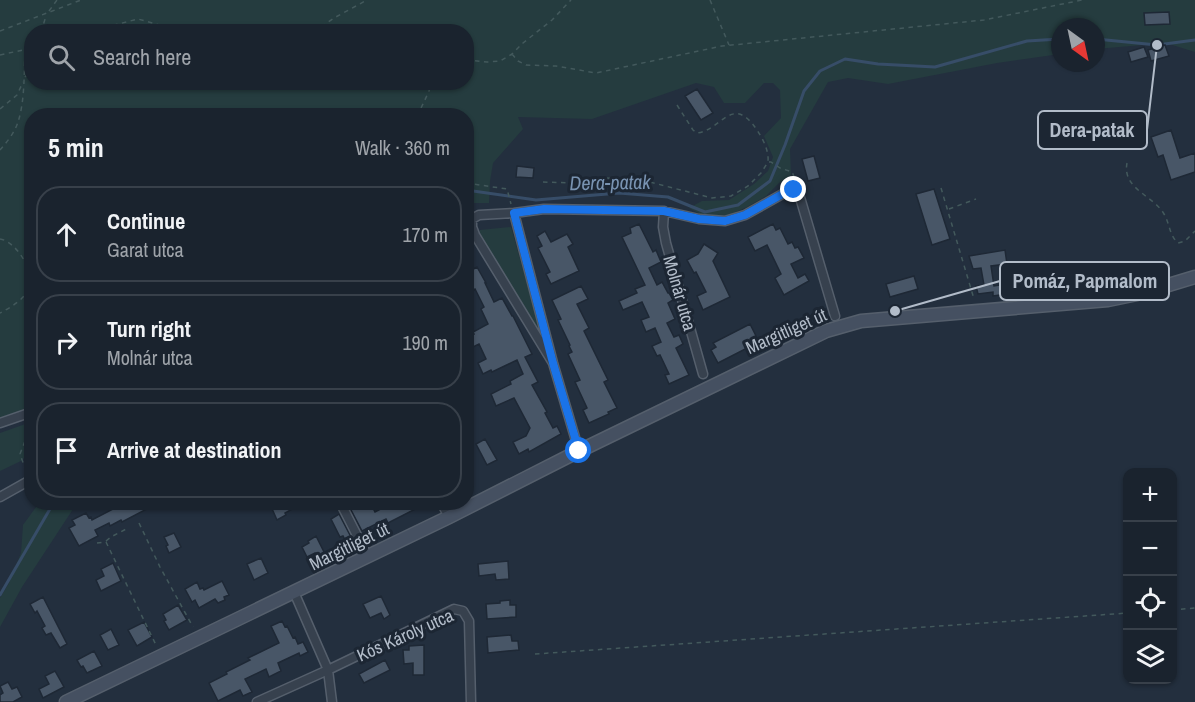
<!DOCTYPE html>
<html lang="en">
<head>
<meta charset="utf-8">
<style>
  body { margin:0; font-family:"Archivo Narrow",sans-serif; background:#232b36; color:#f1f3f6 }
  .controls { position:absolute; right:18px; bottom:18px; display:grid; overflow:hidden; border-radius:12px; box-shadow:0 2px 4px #0004 }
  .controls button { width:54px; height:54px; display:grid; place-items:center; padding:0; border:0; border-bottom:2px solid #38404a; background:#1a232e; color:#f1f3f6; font:30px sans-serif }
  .compass { position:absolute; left:1051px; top:18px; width:54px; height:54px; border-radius:50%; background:#1a232e; box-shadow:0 2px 4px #0004; rotate:147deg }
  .stop { position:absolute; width:18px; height:18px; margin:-14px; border:4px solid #1a73e8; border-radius:50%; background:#fff }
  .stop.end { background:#1a73e8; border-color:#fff; box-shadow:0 2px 6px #0008 }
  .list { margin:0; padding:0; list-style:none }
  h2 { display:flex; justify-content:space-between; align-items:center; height:78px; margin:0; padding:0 24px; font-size:26px }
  h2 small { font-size:20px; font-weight:400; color:#9fa4aa }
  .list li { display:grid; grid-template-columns:39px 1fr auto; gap:18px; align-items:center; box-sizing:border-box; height:96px; margin:0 12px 12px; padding:0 12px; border:2px solid #38404a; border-radius:24px }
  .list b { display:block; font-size:22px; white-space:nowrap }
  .list p { margin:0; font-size:20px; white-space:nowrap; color:#9fa4aa }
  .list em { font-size:20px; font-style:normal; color:#9fa4aa }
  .icon { flex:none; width:33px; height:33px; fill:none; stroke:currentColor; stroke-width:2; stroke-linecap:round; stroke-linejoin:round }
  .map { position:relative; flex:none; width:1195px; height:702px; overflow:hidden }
  .search { position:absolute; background:#1a232e; box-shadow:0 2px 4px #0004; left:24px; top:24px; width:450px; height:66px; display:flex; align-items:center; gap:15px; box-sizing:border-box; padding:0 21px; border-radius:24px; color:#9fa4aa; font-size:22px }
  .panel { position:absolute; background:#1a232e; box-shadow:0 2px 4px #0004; left:24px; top:108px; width:450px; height:402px; border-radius:24px }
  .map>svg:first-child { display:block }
</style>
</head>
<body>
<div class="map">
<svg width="1195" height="702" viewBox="0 0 1195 702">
  <rect width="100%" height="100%" fill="#232f3e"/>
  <!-- green -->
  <path fill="#253c3f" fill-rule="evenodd" d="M0 0H1195V52L1166 43 1096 49V27H1060V54L997 63 888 84 848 78 828 82 790 149 791 175 779 183 766 196 747 207 722 218 702 215 689 208 702 201 729 200 754 184 768 171 773 157 764 136 781 118 780 90 773 83H764L745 103H724L714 87 696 83 592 119 518 117 523 129 493 163 490 181 489 203H467L466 116H32L31 387 24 392 27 409 0 420ZM32 32H466V82H32Z
    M511 227 542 337 480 234V230Z
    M31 422V451L21 461 0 471V433Z
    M39 503H77L22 587 0 627V598L9 583 21 553 23 525Z"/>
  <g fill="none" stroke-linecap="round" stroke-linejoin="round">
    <!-- stream -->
    <path stroke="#374d68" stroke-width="3" d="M1096 39 1157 45 1195 40
      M466 190 536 200 619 193 668 197 705 212 738 205 770 181 785 145 804 91 820 71 845 59 878 64 935 67 1027 41 1060 39
      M0 595 54 502"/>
  </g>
  <!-- building -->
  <path fill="#485667" stroke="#1e2835" stroke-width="1.5" d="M1169 12 1170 24 1145 25 1144 13Z
    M1165 45 1169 56 1151 61 1148 50Z
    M1144 47 1148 57 1131 62 1128 52Z
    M697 89 713 113 701 120 685 96Z
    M1171 130 1180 158 1195 153V172L1171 180 1163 155 1158 157 1151 137Z
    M814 156 820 178 808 181 802 159Z
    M517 166 534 168 533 178 516 177Z
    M934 189 950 239 932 245 916 194Z
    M639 224 653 252 656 250 661 262 649 268 657 285 662 282 668 293H669L673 300 668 303 675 319 667 323 674 337 679 335 683 344 676 348 689 375 669 384 665 375 669 374 660 355 657 356 652 346 661 342 655 328 646 332 641 320 649 317 642 302 623 310 619 301 637 293 635 289 645 285 622 237 631 233 630 228Z
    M773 224 776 230 780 228 788 244 792 242 795 248 798 247 804 258 791 264 798 278 805 274 809 281 784 295 775 278 781 274 767 245 755 251 748 237Z
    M545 231 551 242 567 234 573 244 568 247 579 271 551 284 546 274 550 272 538 248 542 246 537 236Z
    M704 244 718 253 713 261 730 297 703 310 697 296 706 292 696 272 694 273 687 260 698 254Z
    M1005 250 1007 264 991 266 994 286 1013 283 1014 293 993 296V292L978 294 976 286 984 285 981 268 973 269 969 256Z
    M477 267 486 283H485L494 302 502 298 512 316H513L532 354 525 357 538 382 532 385 547 412 545 413 553 428 557 426 561 434 529 452 528 449 519 454 513 442 526 436 530 428 514 398 496 406 491 394 511 384 510 381 523 374 517 360 492 372 491 370 483 374 478 363 486 359 479 344 471 348 466 338V337L474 334 473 332 488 324 481 309 484 307 475 289 466 294V273Z
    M914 276 918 289 890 297 886 284Z
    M581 286 588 299 577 304 589 328 584 331 608 380 604 382 617 408 608 412 609 414 589 423 583 410 587 408 575 382 580 380 568 354 572 352 569 346 570 345 558 320 561 319 552 300Z
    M750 324 759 342 718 363 711 350 716 347 713 343Z
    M485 439 497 460 487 465 476 444Z
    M112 502H160L122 522 121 520 110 526 109 523 95 530 98 536 79 546 69 528 75 525 72 520 86 513 89 518 91 517 92 520 115 508Z
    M269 502H305L285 513 286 515 277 520Z
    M352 502H370L375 512 394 502H429L388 523 386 519 362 531 350 508 354 506Z
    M339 514 352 539 346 542 343 536 340 537 331 519Z
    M174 533 181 547 169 553 166 546 168 545 164 537Z
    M316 536 325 554 317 558 315 553 307 557 302 547 309 543 308 541Z
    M261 558 268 573 254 580 247 564Z
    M508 561 509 579 496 580 495 574 479 576 478 564Z
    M113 563 121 581 101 591 96 580 104 576 101 569Z
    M222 581 229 595 224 597 225 600 218 603 215 599 199 608 195 600 192 602 185 589 197 582 200 589 203 588 204 590Z
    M381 596 390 615 384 619 381 613 370 618 363 604Z
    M43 597 67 644 60 648 51 633 46 635 42 628 45 626 37 611 35 613 30 604Z
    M510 600V605H516V617L487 619 486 604 500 603V601Z
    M178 605 187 620 169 630 164 621 166 620 163 614Z
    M282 621 285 627 287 626 293 638 295 637 298 644 303 642 308 652 300 656 299 653 278 663 281 671 269 677 266 669 245 679 252 692 243 696 240 690 218 701 209 683 227 674 226 672 250 660 248 658 279 643 271 626Z
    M144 622 152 637 137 646 128 630Z
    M111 629 119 645 108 650 100 635Z
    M511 635 512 641H518L519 650 488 653 487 637Z
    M424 645V675H413V663L404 664 403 650H409V646Z
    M94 651 102 666 87 673 83 666 81 667 77 660Z
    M385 660 390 670 364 683 359 674Z
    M55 671 64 687 43 698 39 689 49 684 45 676Z
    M8 682 12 689 17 687 22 697 13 702H0V695L3 693 0 686Z"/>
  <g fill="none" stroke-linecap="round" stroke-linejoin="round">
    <defs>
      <path id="street" d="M664 211 663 227 666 243 703 374
        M514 213 553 363 579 451
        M553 363 475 235 472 227V219L479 215 514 213 544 209 664 211 699 219 725 221 745 215 786 192 794 190 799 194 835 316
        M0 423 32 412
        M0 497 32 479
        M340 502 368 557
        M441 502 449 517
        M294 592 328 670 332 702
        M257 702 328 670 454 609 463 611 469 621 471 702"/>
      <path id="secondary" d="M66 702 449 517 579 451 826 331 861 321 1108 300 1142 293 1195 277"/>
    </defs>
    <!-- street casing -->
    <use href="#street" stroke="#555f6c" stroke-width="11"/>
    <!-- secondary casing -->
    <use href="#secondary" stroke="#555f6c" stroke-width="15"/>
    <!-- path -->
    <path stroke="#43595c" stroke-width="1.5" stroke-dasharray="4.5 4.5" stroke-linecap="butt" d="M710 0 729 45
      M49 11 57 0
      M0 31 81 0
      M41 32 46 16
      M87 32 138 19 170 28 179 32
      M314 32 334 18 367 0
      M512 54 518 61 526 65 556 66 596 73 722 46 984 20 1082 0
      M0 55 32 48
      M466 60 487 62 500 61 512 54 523 43 552 20 571 0
      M25 77 32 68
      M677 105 693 130 697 133C722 130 732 93 757 130 763 139 769 151 768 161
      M0 109 17 95 23 82
      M417 116 424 102 433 82
      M0 150C7 142 15 132 18 122 25 101 24 72 25 50
      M1127 163C1122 189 1153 195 1164 214 1170 224 1169 235 1178 243L1185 241 1195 231
      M543 182 573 183 606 178 642 180 712 198 731 196 748 186 761 173 768 162H771L780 168 792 172 796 181
      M466 183 507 189 511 204
      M941 188 974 299
      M949 209 976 199
      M0 239C16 241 36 273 29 288 25 299 10 308 0 313
      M26 471 20 454 32 423
      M139 523 160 567 193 627
      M106 541 111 537 128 528
      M97 543 106 542 156 645
      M1172 610 1195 608
      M535 654 1128 613"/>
    <!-- street -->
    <use href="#street" stroke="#37414e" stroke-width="8"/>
    <!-- secondary -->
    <use href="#secondary" stroke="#455061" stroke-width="12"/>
  </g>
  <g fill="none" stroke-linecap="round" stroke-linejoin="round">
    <!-- route -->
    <path stroke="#1a73e8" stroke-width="8" d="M579 451 553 363 514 213 544 209 664 211 699 219 725 221 745 215 786 192 794 190"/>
  </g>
  <g text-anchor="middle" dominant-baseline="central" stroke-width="6" stroke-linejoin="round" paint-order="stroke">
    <!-- street labels -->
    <g font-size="18" fill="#b2bcc9" stroke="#1c2633">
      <text transform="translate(680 293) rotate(74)">Molnár utca</text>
      <text transform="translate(786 331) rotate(-24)">Margitliget út</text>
      <text transform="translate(349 546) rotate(-26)">Margitliget út</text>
      <text transform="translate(405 635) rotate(-24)">Kós Károly utca</text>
    </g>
    <!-- water labels -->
    <g font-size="20" font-style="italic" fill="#7993b2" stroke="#1c2633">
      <text transform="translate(610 182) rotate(-1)">Dera-patak</text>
    </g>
  </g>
  <!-- callouts -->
  <path fill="none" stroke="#b2bcc9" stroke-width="2" d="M1157 45L1147 130M895 311L1000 281"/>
  <g fill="#b2bcc9" stroke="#1c2633" stroke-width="2">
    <circle cx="1157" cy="45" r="6"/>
    <circle cx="895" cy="311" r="6"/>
  </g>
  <g fill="#1c2633" stroke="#b2bcc9" stroke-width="2">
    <rect x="1038" y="111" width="109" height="38" rx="6"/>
    <rect x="1000" y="262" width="169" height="38" rx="6"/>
  </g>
  <g font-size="20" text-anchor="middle" font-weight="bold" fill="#b2bcc9">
    <text x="1092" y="137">Dera-patak</text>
    <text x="1085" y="288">Pomáz, Papmalom</text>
  </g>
</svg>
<div class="controls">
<button>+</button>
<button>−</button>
<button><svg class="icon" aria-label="locate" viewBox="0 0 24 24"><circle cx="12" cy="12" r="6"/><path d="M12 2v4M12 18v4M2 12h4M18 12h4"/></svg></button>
<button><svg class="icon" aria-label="layers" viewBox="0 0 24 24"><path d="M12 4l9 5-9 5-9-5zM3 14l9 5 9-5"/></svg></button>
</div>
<svg class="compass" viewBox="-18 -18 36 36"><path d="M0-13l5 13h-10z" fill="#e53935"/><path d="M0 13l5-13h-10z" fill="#9fa4aa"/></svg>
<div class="stop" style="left:579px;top:451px"></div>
<div class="stop end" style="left:794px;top:190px"></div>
<div class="search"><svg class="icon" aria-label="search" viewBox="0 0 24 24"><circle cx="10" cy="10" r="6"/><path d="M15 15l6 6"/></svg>Search here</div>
<section class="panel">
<h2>5 min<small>Walk · 360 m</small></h2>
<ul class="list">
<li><svg class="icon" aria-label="ahead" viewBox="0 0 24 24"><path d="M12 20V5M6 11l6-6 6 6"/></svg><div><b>Continue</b><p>Garat utca</p></div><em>170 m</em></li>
<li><svg class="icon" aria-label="right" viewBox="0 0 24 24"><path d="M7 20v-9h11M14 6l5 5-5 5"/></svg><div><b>Turn right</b><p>Molnár utca</p></div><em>190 m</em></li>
<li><svg class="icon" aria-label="arrive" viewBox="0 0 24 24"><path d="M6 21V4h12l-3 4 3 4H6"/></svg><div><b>Arrive at destination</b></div></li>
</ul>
</section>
</div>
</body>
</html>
